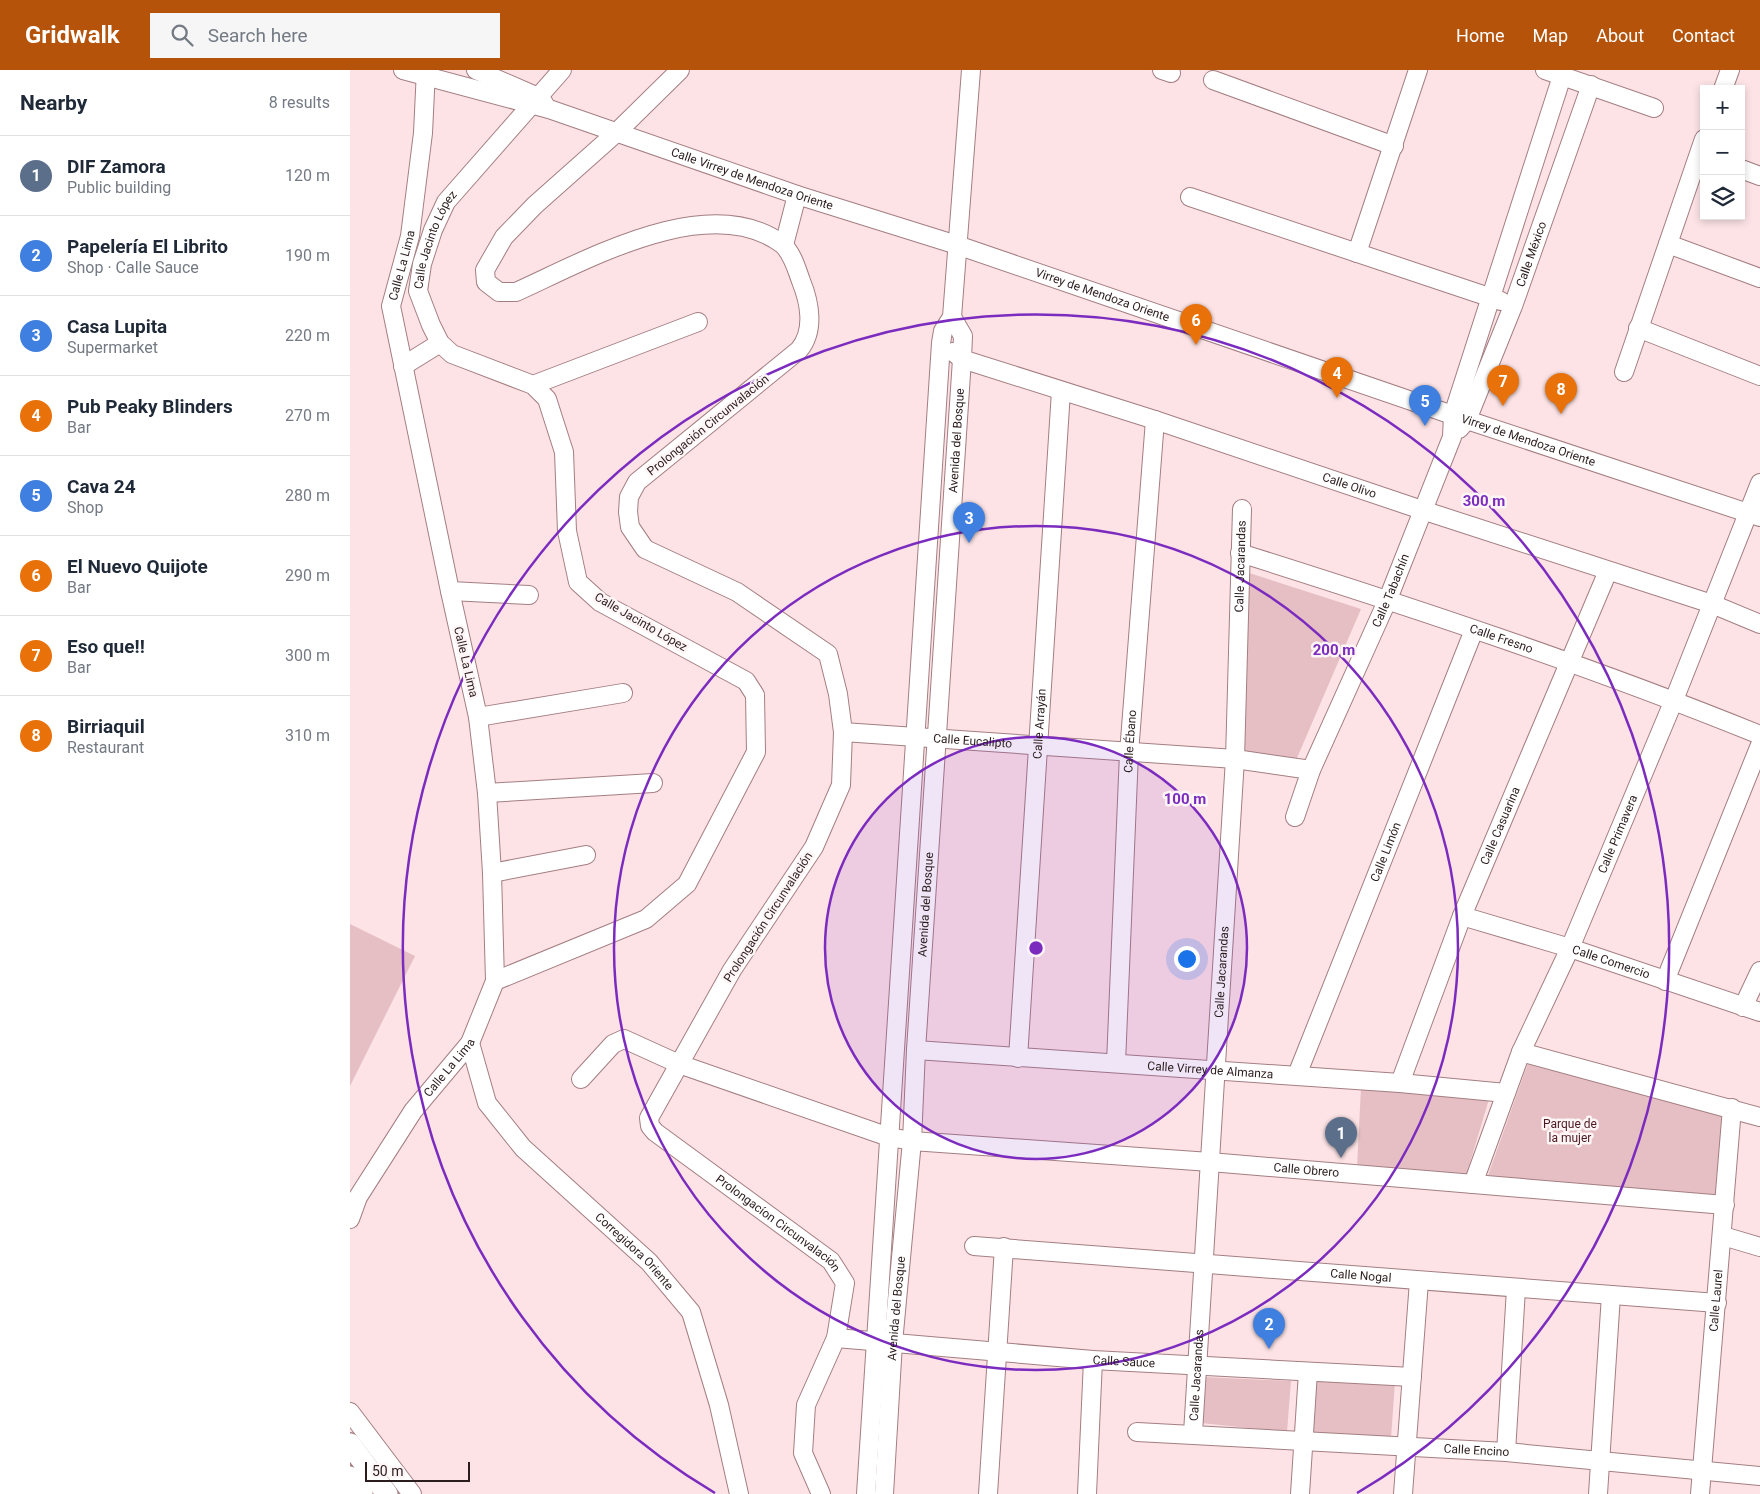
<!DOCTYPE html>
<html lang="en">
<head>
<meta charset="utf-8">
<style>
  body { margin:0; font-family:Roboto,sans-serif; background:#f6f6f7; color:#1f2937 }
  .controls { position:absolute; right:15px; top:15px; display:grid; overflow:hidden; border-radius:0px; box-shadow:0 2px 8px #0003 }
  .controls button { width:45px; height:45px; display:grid; place-items:center; padding:0; border:0; border-bottom:1px solid #e0e1e3; background:#fff; color:#1f2937; font:25px sans-serif }
  .scale { position:absolute; left:15px; bottom:12px; width:105px; box-sizing:border-box; padding-left:5px; border:2px solid #2b1c1e; border-top:0; font-size:14px; line-height:18px; white-space:nowrap; color:#2b1c1e; -webkit-text-stroke:4px #fef5f6; paint-order:stroke }
  .you { position:absolute; left:836px; top:888px; width:18px; height:18px; margin:-12px; border:4px solid #fff; border-radius:50%; background:#1a73e8; box-shadow:0 0 0 8px #1a73e833 }
  .badge { display:grid; place-items:center; width:32px; height:32px; border-radius:50%; background:#b45309; color:#fff; font-size:16px; font-weight:700 }
  .pin { position:absolute; translate:-50% -41px; filter:drop-shadow(0 1px 2px #0008) }
  .pin::after { content:''; position:absolute; top:26px; width:18px; height:15px; background:inherit; clip-path:polygon(0 0,100% 0,50% 100%) }
  .list { margin:0; padding:0; list-style:none }
  h2 { display:flex; justify-content:space-between; align-items:center; height:65px; margin:0; padding:0 20px; font-size:21px }
  h2 small { font-size:16px; font-weight:400; color:#747a83 }
  .list li { display:grid; grid-template-columns:32px 1fr auto; gap:15px; align-items:center; box-sizing:border-box; height:80px; padding:0 20px; border-top:1px solid #e0e1e3 }
  .list b { display:block; font-size:19px; white-space:nowrap }
  .list p { margin:0; font-size:16px; white-space:nowrap; color:#747a83 }
  .list em { font-size:16px; font-style:normal; color:#747a83 }
  .icon { flex:none; width:28px; height:28px; fill:none; stroke:currentColor; stroke-width:2; stroke-linecap:round; stroke-linejoin:round }
  .map { position:relative; flex:none; width:1410px; height:1424px; overflow:hidden }
  header { display:flex; align-items:center; gap:30px; box-sizing:border-box; height:70px; padding:0 25px; background:#b45309; color:#fff }
  header strong { font-size:24px }
  nav { display:flex; gap:28px; margin-inline-start:auto; font-size:18px }
  .search { width:350px; height:45px; background:#f6f6f7; display:flex; align-items:center; gap:12px; box-sizing:border-box; padding:0 18px; border-radius:0px; color:#747a83; font-size:19px }
  main { display:flex }
  aside { flex:1; background:#fff }
  .map>svg:first-child { display:block }
</style>
</head>
<body>
<header>
<strong>Gridwalk</strong>
<div class="search"><svg class="icon" aria-label="search" viewBox="0 0 24 24"><circle cx="10" cy="10" r="6"/><path d="M15 15l6 6"/></svg>Search here</div>
<nav><a>Home</a><a>Map</a><a>About</a><a>Contact</a></nav>
</header>
<main>
<aside>
<h2>Nearby<small>8 results</small></h2>
<ul class="list">
<li><span class="badge" style="background:#5c6f8a">1</span><div><b>DIF Zamora</b><p>Public building</p></div><em>120 m</em></li>
<li><span class="badge" style="background:#3f7fe0">2</span><div><b>Papelería El Librito</b><p>Shop · Calle Sauce</p></div><em>190 m</em></li>
<li><span class="badge" style="background:#3f7fe0">3</span><div><b>Casa Lupita</b><p>Supermarket</p></div><em>220 m</em></li>
<li><span class="badge" style="background:#e8710a">4</span><div><b>Pub Peaky Blinders</b><p>Bar</p></div><em>270 m</em></li>
<li><span class="badge" style="background:#3f7fe0">5</span><div><b>Cava 24</b><p>Shop</p></div><em>280 m</em></li>
<li><span class="badge" style="background:#e8710a">6</span><div><b>El Nuevo Quijote</b><p>Bar</p></div><em>290 m</em></li>
<li><span class="badge" style="background:#e8710a">7</span><div><b>Eso que!!</b><p>Bar</p></div><em>300 m</em></li>
<li><span class="badge" style="background:#e8710a">8</span><div><b>Birriaquil</b><p>Restaurant</p></div><em>310 m</em></li>
</ul>
</aside>
<div class="map">
<svg width="1410" height="1424" viewBox="0 0 1410 1424">
  <rect width="100%" height="100%" fill="#fde3e6"/>
  <!-- green -->
  <path fill="#e5bfc3" d="M896 502 1011 539 947 688 887 685Z
    M0 854 65 886 0 1016Z
    M1178 993 1373 1043 1368 1128 1136 1111Z
    M1011 1018 1140 1026 1115 1109 1007 1097Z
    M853 1307 941 1311 937 1362 851 1353Z
    M966 1307 1045 1312 1041 1368 961 1362Z"/>
  <g fill="none" stroke-linecap="round" stroke-linejoin="round">
    <defs>
      <g id="minor">
        <path id="s1" d="M53 0 199 39 447 125 607 175 1117 350 1410 447"/>
        <path d="M126 0 188 27 194 33"/>
        <path id="s2" d="M330 0 266 63 185 135 154 167 135 200 136 212 149 222H166C237 190 359 120 432 174 442 182 447 200 451 211 460 233 465 261 449 280L287 412 279 427 278 442 280 457 295 479 387 522 478 584 488 624 493 662 491 715 464 777 382 900 299 1048 300 1056 305 1062 481 1191 495 1213 486 1268 456 1335 453 1383 471 1424"/>
        <path d="M812 0 821 3"/>
        <path d="M1195 0 1304 38"/>
        <path d="M863 10 1044 76"/>
        <path d="M1373 19 1380 0"/>
        <path d="M1391 99 1410 106"/>
        <path d="M840 127 1151 231"/>
        <path d="M1318 174 1410 208"/>
        <path d="M434 175 447 125"/>
        <path d="M1007 183 1068 0"/>
        <path d="M1288 258 1410 306"/>
        <path id="s3" d="M603 282 612 289 805 350 1072 440 1362 534 1410 554"/>
        <path d="M53 296 90 273"/>
        <path d="M1274 302 1354 69"/>
        <path d="M183 315 348 252"/>
        <path id="s4" d="M1109 359 1117 350 1163 236 1241 15"/>
        <path id="s5" d="M890 483C1065 538 1240 596 1410 665"/>
        <path d="M100 521 179 525"/>
        <path d="M128 647 273 623"/>
        <path id="s6" d="M493 662 885 689 961 700"/>
        <path d="M137 723 303 713"/>
        <path id="s7" d="M945 747 961 700 1038 529 1102 367 1103 345 1212 6"/>
        <path d="M142 803 236 785"/>
        <path id="s8" d="M1112 846 1220 878 1410 942"/>
        <path id="s9" d="M145 911 296 849 337 814 406 682 405 625 396 611 250 532 228 512 217 461 214 382 197 329 183 315 102 284 90 273 81 255 68 221 72 194 83 160 96 132 212 0"/>
        <path d="M1315 911 1410 675"/>
        <path d="M1393 937 1410 901"/>
        <path id="s10" d="M120 973 137 1033 173 1078 299 1192 341 1242 369 1335 389 1424"/>
        <path id="s11" d="M566 980 1050 1013 1156 1023"/>
        <path d="M1171 982 1410 1047"/>
        <path id="s12" d="M668 988 711 321"/>
        <path id="s13" d="M766 993 779 683 805 350"/>
        <path id="s14" d="M947 1005 1124 560"/>
        <path id="s15" d="M231 1009 263 974 274 969 329 994 539 1067 562 1071 860 1092 1375 1135"/>
        <path id="s16" d="M1050 1013 1112 846 1258 501"/>
        <path id="s17" d="M1123 1114 1171 982 1220 878 1324 630 1410 413"/>
        <path id="s18" d="M0 1149 8 1127 63 1041 120 973 145 911 142 803 137 723 128 647 100 521 41 236 60 166 73 63 76 0"/>
        <path d="M1373 1166 1410 1177"/>
        <path id="s19" d="M624 1176 1367 1233"/>
        <path id="s20" d="M486 1268 743 1290 1062 1307"/>
        <path d="M0 1342 62 1424"/>
        <path id="s21" d="M787 1362 1156 1382 1410 1406"/>
        <path id="s22" d="M843 1363 885 689 892 439"/>
        <path d="M1156 1382 1166 1219"/>
        <path d="M516 1424 591 273 593 261 602 247 621 0"/>
        <path id="s23" d="M534 1424 543 1273 562 1071 566 980 612 289 613 266 602 247"/>
        <path d="M638 1424 654 1177"/>
        <path d="M737 1424 743 1290"/>
        <path d="M950 1424 958 1302"/>
        <path d="M1053 1424 1069 1211"/>
        <path d="M1248 1424 1261 1225"/>
        <path id="s24" d="M1350 1424 1382 1038"/>
      </g>
      <path id="major" d="M0 1374 37 1424
        M0 1407 12 1424"/>
    </defs>
    <!-- minor casing -->
    <use href="#minor" stroke="#a47e82" stroke-width="20"/>
    <!-- major casing -->
    <use href="#major" stroke="#a47e82" stroke-width="24"/>
    <!-- minor -->
    <use href="#minor" stroke="#fff" stroke-width="18"/>
    <!-- major -->
    <use href="#major" stroke="#fff" stroke-width="21"/>
  </g>
  <!-- distance rings -->
  <circle cx="686" cy="878" r="211" fill="#7b2cbf" fill-opacity=".12"/>
  <g fill="none" stroke="#7b2cbf" stroke-width="2.5">
    <circle cx="686" cy="878" r="211"/>
    <circle cx="686" cy="878" r="422"/>
    <path d="M365 1423A633 633 0 1 1 1007 1423"/>
  </g>
  <g text-anchor="middle" dominant-baseline="central" stroke-width="5" stroke-linejoin="round" paint-order="stroke">
    <!-- street labels -->
    <g font-size="12" fill="#2b1c1e" stroke="#fef5f6">
      <text stroke="none"><textPath href="#s1" startOffset="366">Calle Virrey de Mendoza Oriente</textPath></text>
      <text stroke="none"><textPath href="#s9" startOffset="1056">Calle Jacinto López</textPath></text>
      <text stroke="none"><textPath href="#s4" startOffset="190">Calle México</textPath></text>
      <text stroke="none"><textPath href="#s18" startOffset="1008">Calle La Lima</textPath></text>
      <text stroke="none"><textPath href="#s1" startOffset="735">Virrey de Mendoza Oriente</textPath></text>
      <text transform="translate(358 355) rotate(-39)">Prolongación Circunvalación</text>
      <text stroke="none"><textPath href="#s23" startOffset="1056">Avenida del Bosque</textPath></text>
      <text stroke="none"><textPath href="#s1" startOffset="1185">Virrey de Mendoza Oriente</textPath></text>
      <text stroke="none"><textPath href="#s3" startOffset="419">Calle Olivo</textPath></text>
      <text stroke="none"><textPath href="#s22" startOffset="868">Calle Jacarandas</textPath></text>
      <text stroke="none"><textPath href="#s7" startOffset="246">Calle Tabachín</textPath></text>
      <text transform="translate(291 552) rotate(30)">Calle Jacinto López</text>
      <text stroke="none"><textPath href="#s5" startOffset="275">Calle Fresno</textPath></text>
      <text transform="translate(116 592) rotate(77)">Calle La Lima</text>
      <text stroke="none"><textPath href="#s12" startOffset="335">Calle Arrayán</textPath></text>
      <text stroke="none"><textPath href="#s6" startOffset="130">Calle Eucalipto</textPath></text>
      <text stroke="none"><textPath href="#s13" startOffset="322">Calle Ébano</textPath></text>
      <text stroke="none"><textPath href="#s16" startOffset="276">Calle Casuarina</textPath></text>
      <text stroke="none"><textPath href="#s17" startOffset="379">Calle Primavera</textPath></text>
      <text stroke="none"><textPath href="#s14" startOffset="240">Calle Limón</textPath></text>
      <text stroke="none"><textPath href="#s23" startOffset="591">Avenida del Bosque</textPath></text>
      <text transform="translate(418 847) rotate(-57)">Prolongación Circunvalación</text>
      <text stroke="none"><textPath href="#s8" startOffset="156">Calle Comercio</textPath></text>
      <text stroke="none"><textPath href="#s22" startOffset="462">Calle Jacarandas</textPath></text>
      <text stroke="none"><textPath href="#s18" startOffset="182">Calle La Lima</textPath></text>
      <text stroke="none"><textPath href="#s11" startOffset="295">Calle Virrey de Almanza</textPath></text>
      <text stroke="none"><textPath href="#s15" startOffset="761">Calle Obrero</textPath></text>
      <text stroke="none"><textPath href="#s2" startOffset="1905">Prolongacíon Circunvalación</textPath></text>
      <text stroke="none"><textPath href="#s10" startOffset="272">Corregidora Oriente</textPath></text>
      <text stroke="none"><textPath href="#s19" startOffset="388">Calle Nogal</textPath></text>
      <text stroke="none"><textPath href="#s24" startOffset="194">Calle Laurel</textPath></text>
      <text stroke="none"><textPath href="#s23" startOffset="186">Avenida del Bosque</textPath></text>
      <text stroke="none"><textPath href="#s20" startOffset="289">Calle Sauce</textPath></text>
      <text stroke="none"><textPath href="#s22" startOffset="58">Calle Jacarandas</textPath></text>
      <text stroke="none"><textPath href="#s21" startOffset="340">Calle Encino</textPath></text>
    </g>
    <!-- park labels -->
    <g font-size="12" fill="#4d1822" stroke="#fef5f6">
      <text x="1220" y="1054">Parque de<tspan x="1220" dy="14">la mujer</tspan></text>
    </g>
  </g>
  <circle cx="686" cy="878" r="8" fill="#7b2cbf" stroke="#fef5f6" stroke-width="2.5"/>
  <g font-size="15" text-anchor="middle" font-weight="bold" fill="#7b2cbf" stroke="#fef5f6" stroke-width="5" stroke-linejoin="round" paint-order="stroke">
    <text x="1134" y="436">300 m</text>
    <text x="984" y="585">200 m</text>
    <text x="835" y="734">100 m</text>
  </g>
</svg>
<div class="controls">
<button>+</button>
<button>−</button>
<button><svg class="icon" aria-label="layers" viewBox="0 0 24 24"><path d="M12 4l9 5-9 5-9-5zM3 14l9 5 9-5"/></svg></button>
</div>
<div class="scale">50 m</div>
<div class="you"></div>
<div class="pin badge" style="left:991px;top:1088px;background:#5c6f8a">1</div>
<div class="pin badge" style="left:919px;top:1279px;background:#3f7fe0">2</div>
<div class="pin badge" style="left:619px;top:473px;background:#3f7fe0">3</div>
<div class="pin badge" style="left:987px;top:328px;background:#e8710a">4</div>
<div class="pin badge" style="left:1075px;top:356px;background:#3f7fe0">5</div>
<div class="pin badge" style="left:846px;top:275px;background:#e8710a">6</div>
<div class="pin badge" style="left:1153px;top:336px;background:#e8710a">7</div>
<div class="pin badge" style="left:1211px;top:344px;background:#e8710a">8</div>
</div>
</main>
</body>
</html>
